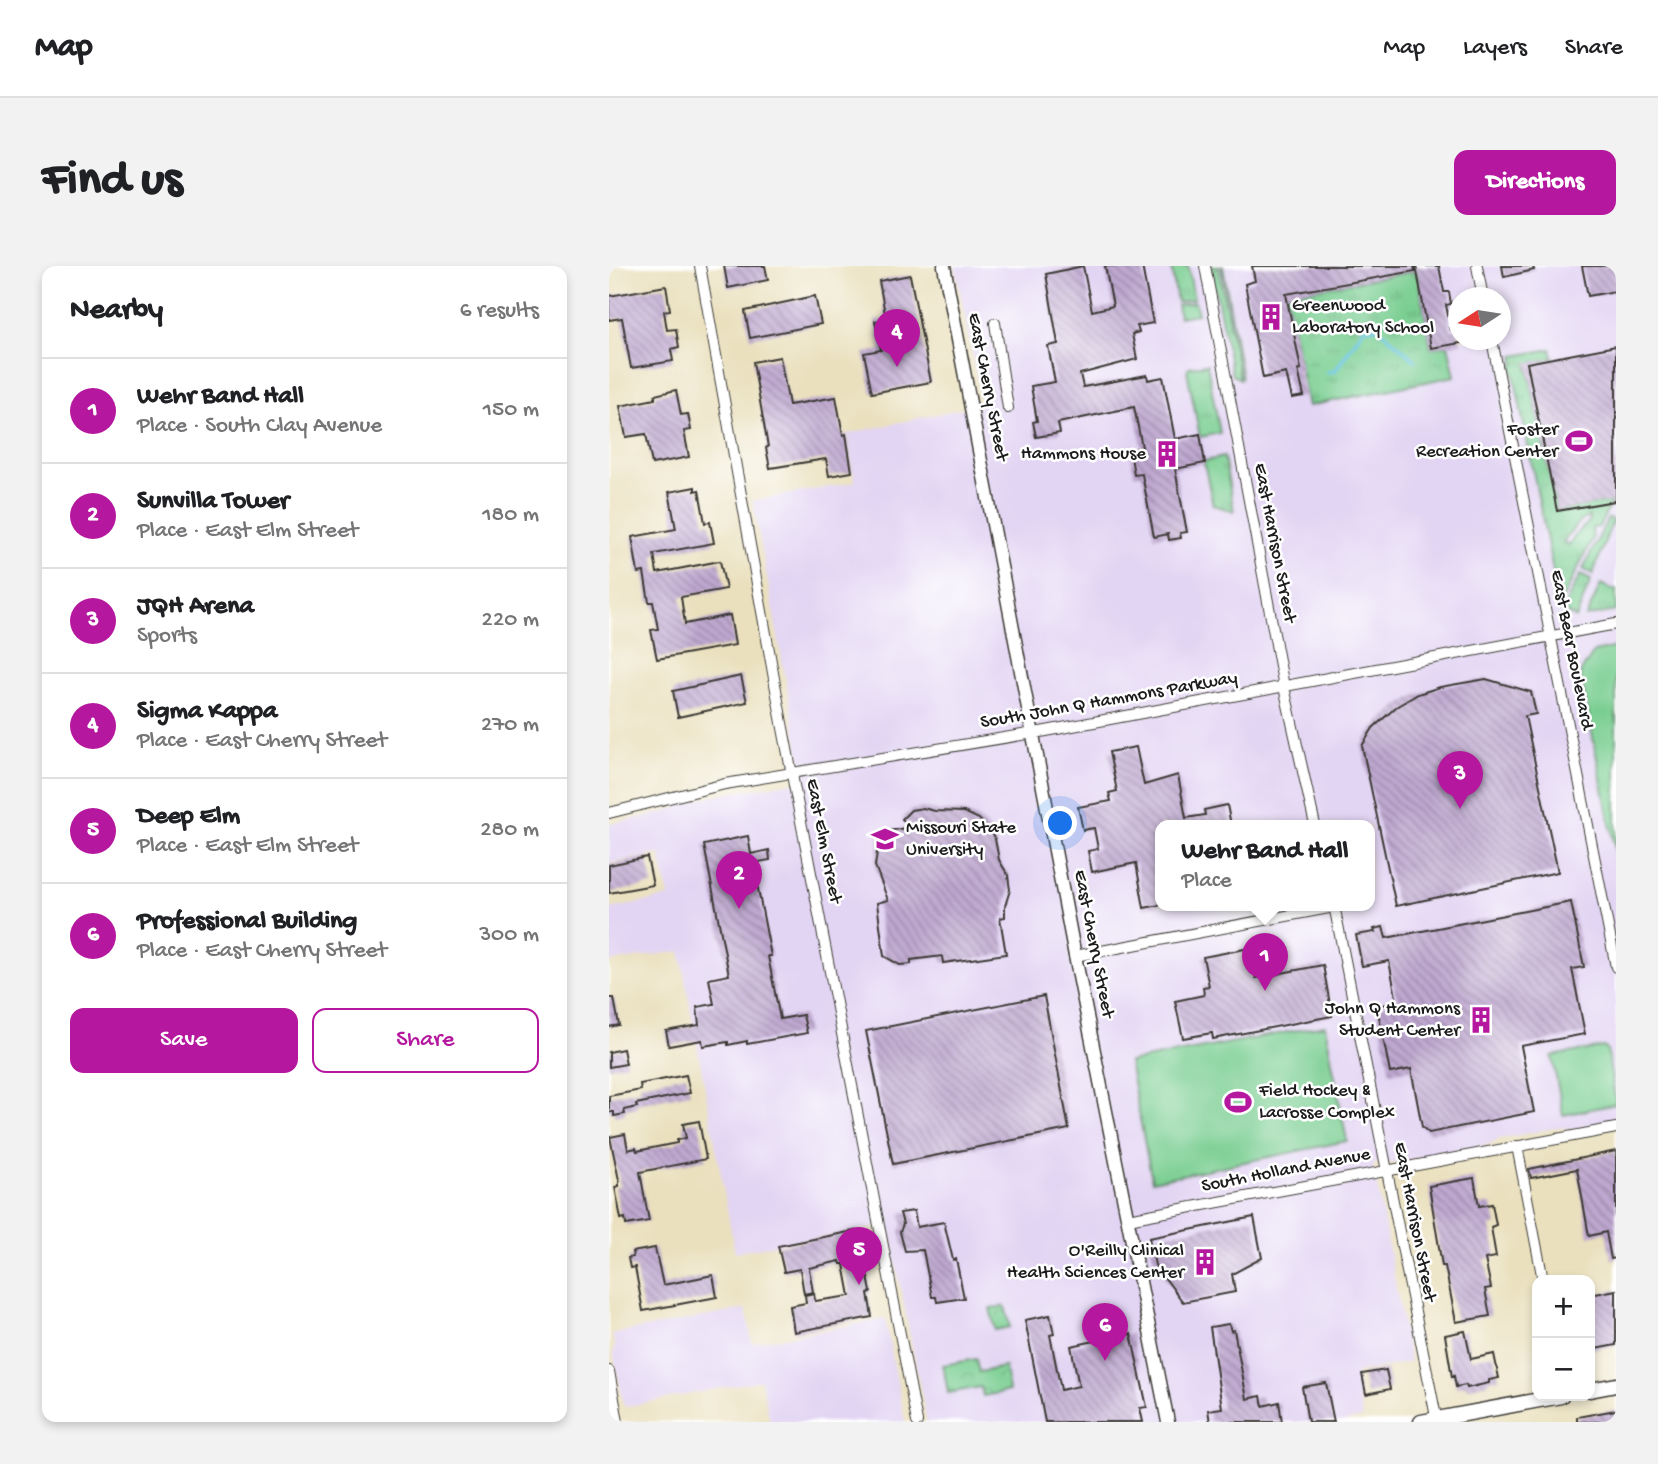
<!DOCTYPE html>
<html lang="en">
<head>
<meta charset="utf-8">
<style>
  body { margin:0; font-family:"Gochi Hand",sans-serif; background:#f2f2f2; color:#202124 }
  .controls { position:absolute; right:21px; bottom:21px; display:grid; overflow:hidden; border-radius:14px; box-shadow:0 4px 10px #0003 }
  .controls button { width:63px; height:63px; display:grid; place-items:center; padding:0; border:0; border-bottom:2px solid #e0e0e0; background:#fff; color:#202124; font:35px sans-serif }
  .compass { position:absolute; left:839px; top:21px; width:63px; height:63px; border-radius:50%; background:#fff; box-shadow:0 4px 10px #0003; rotate:258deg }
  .you { position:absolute; left:452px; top:558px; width:24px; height:24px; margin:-18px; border:5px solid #fff; border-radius:50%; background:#1a73e8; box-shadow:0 0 0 10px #1a73e833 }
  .badge { display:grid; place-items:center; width:46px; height:46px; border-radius:50%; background:#b5179e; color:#fff; font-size:23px; font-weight:700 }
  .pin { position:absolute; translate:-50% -58px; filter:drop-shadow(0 2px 4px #0008) }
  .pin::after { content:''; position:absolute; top:37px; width:24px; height:21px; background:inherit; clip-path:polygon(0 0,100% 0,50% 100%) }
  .popup { position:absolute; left:546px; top:554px; width:220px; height:91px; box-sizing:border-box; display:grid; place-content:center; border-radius:14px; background:#fff; filter:drop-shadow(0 2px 5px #0005); font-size:23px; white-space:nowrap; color:#757577 }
  .popup b { font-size:26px; color:#202124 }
  .popup::after { content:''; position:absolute; left:50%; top:100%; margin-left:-14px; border:14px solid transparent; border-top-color:#fff }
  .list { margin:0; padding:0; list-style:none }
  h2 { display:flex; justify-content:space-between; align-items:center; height:91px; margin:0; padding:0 28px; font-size:30px }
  h2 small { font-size:23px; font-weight:400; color:#757577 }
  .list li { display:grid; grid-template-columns:46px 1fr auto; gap:21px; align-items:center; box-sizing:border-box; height:105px; padding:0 28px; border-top:2px solid #e0e0e0 }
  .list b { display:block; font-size:26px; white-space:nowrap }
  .list p { margin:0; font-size:23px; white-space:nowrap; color:#757577 }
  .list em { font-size:23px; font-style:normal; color:#757577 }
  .actions { display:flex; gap:14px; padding:21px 28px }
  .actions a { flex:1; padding:16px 0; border:2px solid #b5179e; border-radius:14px; text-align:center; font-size:24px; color:#b5179e }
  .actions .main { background:#b5179e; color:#fff }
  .map { position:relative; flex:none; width:1007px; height:1156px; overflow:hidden; border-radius:14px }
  header { display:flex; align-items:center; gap:42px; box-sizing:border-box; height:98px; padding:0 35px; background:#fff; border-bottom:2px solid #e0e0e0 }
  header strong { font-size:33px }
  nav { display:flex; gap:38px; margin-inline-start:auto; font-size:24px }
  .intro { display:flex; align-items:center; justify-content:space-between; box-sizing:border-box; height:168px; padding:0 42px }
  h1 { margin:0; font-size:49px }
  .button { padding:18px 32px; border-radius:14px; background:#b5179e; color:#fff; font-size:24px; font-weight:700 }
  main { display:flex; gap:42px; padding:0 42px }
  aside { flex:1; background:#fff; border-radius:14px; box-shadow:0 4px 10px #0003 }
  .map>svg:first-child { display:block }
</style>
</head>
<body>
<header>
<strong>Map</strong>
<nav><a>Map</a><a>Layers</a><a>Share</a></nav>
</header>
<div class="intro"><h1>Find us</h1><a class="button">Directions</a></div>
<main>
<aside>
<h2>Nearby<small>6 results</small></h2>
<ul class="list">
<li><span class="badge">1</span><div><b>Wehr Band Hall</b><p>Place · South Clay Avenue</p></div><em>150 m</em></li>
<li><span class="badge">2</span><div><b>Sunvilla Tower</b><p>Place · East Elm Street</p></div><em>180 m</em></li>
<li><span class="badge">3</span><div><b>JQH Arena</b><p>Sports</p></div><em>220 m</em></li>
<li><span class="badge">4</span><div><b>Sigma Kappa</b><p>Place · East Cherry Street</p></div><em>270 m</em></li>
<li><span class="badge">5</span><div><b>Deep Elm</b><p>Place · East Elm Street</p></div><em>280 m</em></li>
<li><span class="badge">6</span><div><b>Professional Building</b><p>Place · East Cherry Street</p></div><em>300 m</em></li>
</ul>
<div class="actions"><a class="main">Save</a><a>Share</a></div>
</aside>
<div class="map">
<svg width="1007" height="1156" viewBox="0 0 1007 1156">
  <defs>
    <pattern id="grass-tufts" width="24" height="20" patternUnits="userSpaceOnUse" patternTransform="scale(1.75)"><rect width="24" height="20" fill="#79ce91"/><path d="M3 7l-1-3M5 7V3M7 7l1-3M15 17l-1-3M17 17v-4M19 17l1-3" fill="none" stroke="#68b07c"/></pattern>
    <pattern id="park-crowns" width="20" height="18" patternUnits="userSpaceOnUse" patternTransform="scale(1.75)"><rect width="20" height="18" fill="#79ce91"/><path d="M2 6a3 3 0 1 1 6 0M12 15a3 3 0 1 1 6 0" fill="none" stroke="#68b07c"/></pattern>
    <pattern id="building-back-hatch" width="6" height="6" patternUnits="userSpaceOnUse" patternTransform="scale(1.75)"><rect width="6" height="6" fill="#bfa8d0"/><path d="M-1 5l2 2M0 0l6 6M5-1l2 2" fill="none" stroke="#9a88a8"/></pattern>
  </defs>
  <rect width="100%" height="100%" fill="#fff"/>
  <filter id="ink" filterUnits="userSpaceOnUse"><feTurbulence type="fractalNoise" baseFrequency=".0143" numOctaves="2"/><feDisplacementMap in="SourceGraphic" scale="14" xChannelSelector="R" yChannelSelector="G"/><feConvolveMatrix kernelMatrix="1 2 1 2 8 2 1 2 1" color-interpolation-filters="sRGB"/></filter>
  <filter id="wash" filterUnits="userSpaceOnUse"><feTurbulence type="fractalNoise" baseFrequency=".00686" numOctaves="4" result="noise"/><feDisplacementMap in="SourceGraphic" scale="28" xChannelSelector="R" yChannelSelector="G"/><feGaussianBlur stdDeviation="1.57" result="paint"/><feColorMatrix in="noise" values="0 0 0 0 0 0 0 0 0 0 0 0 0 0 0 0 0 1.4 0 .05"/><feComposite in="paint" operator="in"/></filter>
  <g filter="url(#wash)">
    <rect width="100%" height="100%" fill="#eae0bd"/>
    <!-- built -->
    <path fill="#e2d4f3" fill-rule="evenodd" d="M346 0H1007V855L962 864 951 861 890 873 878 879 790 896 764 898 801 1096 747 1107 753 1152 733 1156H318L279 959 126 986 71 685 0 696V643L60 631 51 588 0 597V558L53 547 89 533 195 514 144 235 246 216 238 168 373 138ZM850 32H892V74H850ZM551 559H761V639H551Z
      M137 1043 143 1077 276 1053 296 1156H161L152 1114 15 1141 4 1086 6 1081 3 1068Z"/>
    <!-- grass -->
    <path fill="url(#grass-tufts)" stroke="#4a7556" stroke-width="2" fill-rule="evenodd" d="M562 0H579L585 33 568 36Z
      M602 0H609L631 113 623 109Z
      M612 0H614L633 112Z
      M808 5 822 82 839 79 846 110 699 140 677 28Z
      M586 36 589 48 570 51 568 39Z
      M942 83 944 92 918 98 948 245 1003 235 990 261 983 262 984 272 954 332 949 331 903 99 906 98 905 90ZM980 250V256L967 268 960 280 954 277 967 259Z
      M598 98 611 167 591 171 578 105 580 101Z
      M615 191 625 245 604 239 595 197 596 195Z
      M999 252 1004 254 984 308 974 303Z
      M971 309 982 314 967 352 953 345Z
      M992 318 1003 324 1007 323V345L977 351Z"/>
    <!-- park -->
    <path fill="url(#park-crowns)" stroke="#4a7556" stroke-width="2" d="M396 1040 401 1061 386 1064 381 1042Z
      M367 1093 370 1106 396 1101 400 1125 374 1130 372 1121 339 1127 334 1099Z"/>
    <!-- garden -->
    <path fill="#79ce91" stroke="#4a7556" stroke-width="2" d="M1007 381V588L971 407 985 386Z
      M716 759 738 875 543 915 520 796Z
      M994 781 998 783 1007 838 954 849 943 790Z"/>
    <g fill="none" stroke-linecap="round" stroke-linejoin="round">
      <!-- stream -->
      <path stroke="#61c2e0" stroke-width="3.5" d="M719 106 726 105 755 62 768 61 806 94"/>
    </g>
    <g id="blocks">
      <!-- building -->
      <path fill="url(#building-back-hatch)" d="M115 0H156L159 14 119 22Z
        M474 0 483 45 504 40 496 0H533L544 57 528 60 530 66 523 68 528 93 471 108 474 121 538 109 539 114 554 111 566 173 591 168 596 197 566 203 578 266 571 267 572 272 560 274 559 268 545 271 533 208 525 209 521 184 533 181 525 141 449 157 451 167 427 171 424 156 428 155 422 120 446 116 439 80 449 78 437 8Z
        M643 0H805L806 5 677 28 692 103 689 104 695 130 683 132 677 107 654 112 636 18 646 15Z
        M807 0H830L835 26H840L842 38 837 39 842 64 849 63 852 77 822 82Z
        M893 0H924L925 4 895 11Z
        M973 0H1007V25L979 30Z
        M301 9 322 116 263 127 255 87 272 84 266 55 277 53 270 15Z
        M57 20 61 44 55 45 58 64 67 63 70 81 62 83 64 95 22 102 13 52 0 54V30Z
        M206 30 212 58 141 72 136 45Z
        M1007 80V231L1005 235 948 245 918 97Z
        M171 91 180 139 227 131 234 169 237 168 243 206 220 210 217 193 161 202 157 182 159 181 144 96Z
        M67 124 72 149 79 148 82 164 75 165 80 191 43 198 37 168 17 171 11 140 46 133V129Z
        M86 221V225L90 224 96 257 101 256 105 277 45 288 48 307 111 295 117 323 72 331 76 358 121 349 126 379 48 393 42 364 49 363 44 336H40L35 306 29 307 23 271 67 263 60 226Z
        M132 410 138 436 69 451 64 425Z
        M877 413 922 426 927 448 916 450 949 606 787 640 753 480 764 462 787 441 809 428 831 421Z
        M527 481 535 519 569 509 577 552 596 549 595 544 618 539 622 559H551V639L535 642 527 597 483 606 479 585 489 583 485 562 474 564 469 541 502 535 500 527 508 525 500 486Z
        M314 542 326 545 355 546 370 553 382 565 386 573 390 594 399 609 400 617 401 624 396 640V651L391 652 397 688 334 697 333 690 302 694V698L291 699 275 690 268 637 279 634 266 600 270 574 269 567 301 561 293 553 302 544Z
        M139 570 142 588 160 584 161 594 144 597 162 690H159L171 753 194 749 198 767 138 778V775L119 779V776L94 780 93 774 60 780 57 765 90 759 88 741 105 738 100 713 120 709 95 579Z
        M38 591 44 619 0 627V599Z
        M962 636 975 701 963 703 976 768 912 780 925 846 820 867 813 861 802 803 781 807 768 740 788 736 780 695 753 700 747 669 766 666 765 663 774 661 777 672Z
        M641 682 647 712 714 699 723 750 604 773 603 767 574 772 566 735 595 729 594 721 600 720 594 691Z
        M435 730 460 863 284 898 257 765Z
        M0 732H5L10 759 0 761Z
        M14 783 17 798 0 801V786Z
        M77 809 81 827 27 838 28 841 15 844 16 848 5 850V846H0V830L32 824 31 818Z
        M90 855 97 893 31 906 40 955 17 959 16 952 12 953 6 921 10 920V914L1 871 16 868 19 884 27 882 28 885 68 877V874L77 872 74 858Z
        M1007 885V992L1002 993 997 966 980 970 968 903 922 912 920 903Z
        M865 912 870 940 883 938 887 959 882 961 887 991 876 993 882 1022 876 1023 881 1050 847 1056 836 1000H833L820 920Z
        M305 945 308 961 335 956 344 994 347 993 355 1032 328 1036 327 1031H323L314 984 296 985 291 966 294 958 291 947Z
        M645 951 653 992 623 1008 626 1026 574 1036 546 999 540 972Z
        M250 964 262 1026 259 1027 263 1051 185 1066 181 1040 197 1037 196 1029 205 1027 206 1035 241 1030 235 998H232L231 995 200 1002 204 1026 195 1028 191 1003 175 1006 169 980Z
        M46 982 54 1019 104 1009 108 1031 34 1045 26 1001 21 1002 19 992 24 991 23 986Z
        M1007 1024V1079L981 1084V1068L984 1067 981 1051V1029Z
        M441 1049 445 1068 441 1069 452 1124 470 1120 462 1080 486 1075 485 1067 501 1068 502 1072 522 1068 538 1141 531 1142 534 1156H436L416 1054Z
        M620 1058 622 1065 625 1064 638 1133 652 1130 654 1140 670 1136 673 1156H601L599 1144 613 1142 601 1061Z
        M856 1065 862 1093 885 1088 890 1112 880 1114V1117L858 1122 857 1119 847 1121 845 1110 843 1111 836 1069Z
        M777 1104 781 1123 757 1128 753 1108Z
        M717 1117 725 1156H699L693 1121Z
        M1007 1144V1156H968V1151Z"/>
    </g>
  </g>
  <g filter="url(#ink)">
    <use href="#blocks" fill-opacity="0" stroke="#3b3934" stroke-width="2"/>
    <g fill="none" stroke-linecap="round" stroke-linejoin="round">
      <defs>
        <path id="minor" d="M91 0 173 457 308 1156
          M596 0 675 421 706 559
          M868 0 874 32
          M386 57 399 142
          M883 74 1007 701
          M0 547 116 518 437 465 1007 358
          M725 639 828 1156
          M466 690 725 641
          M908 880 934 1014
          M519 953 1007 862
          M0 1105 9 1156"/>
        <path id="tertiary" d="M335 0 466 690 559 1156"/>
        <path id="secondary" d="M981 1124 1007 1119
          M812 1156 952 1130"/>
      </defs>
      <!-- minor casing -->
      <use href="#minor" stroke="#3b3934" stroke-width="12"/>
      <!-- tertiary casing -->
      <use href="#tertiary" stroke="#3b3934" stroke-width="15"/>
      <!-- secondary casing -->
      <use href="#secondary" stroke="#3b3934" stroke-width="17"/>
      <!-- minor -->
      <use href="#minor" stroke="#fff" stroke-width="10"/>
      <!-- tertiary -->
      <use href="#tertiary" stroke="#fff" stroke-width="12"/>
      <!-- secondary -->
      <use href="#secondary" stroke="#fff" stroke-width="14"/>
    </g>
  </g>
  <!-- icons -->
  <defs>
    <symbol id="building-bare" viewBox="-9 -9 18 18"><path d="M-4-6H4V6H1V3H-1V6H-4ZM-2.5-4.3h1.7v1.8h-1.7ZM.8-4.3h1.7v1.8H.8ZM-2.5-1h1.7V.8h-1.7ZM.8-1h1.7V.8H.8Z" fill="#b5179e" stroke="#fff" stroke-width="2.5" paint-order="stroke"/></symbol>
    <symbol id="stadium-bare" viewBox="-9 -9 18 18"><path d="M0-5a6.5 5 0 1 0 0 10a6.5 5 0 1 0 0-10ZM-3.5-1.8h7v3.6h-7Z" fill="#b5179e" stroke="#fff" stroke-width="2.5" paint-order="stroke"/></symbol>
    <symbol id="university-bare" viewBox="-9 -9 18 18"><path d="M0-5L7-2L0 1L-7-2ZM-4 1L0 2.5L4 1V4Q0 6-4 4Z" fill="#b5179e" stroke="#fff" stroke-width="2.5" paint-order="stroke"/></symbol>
  </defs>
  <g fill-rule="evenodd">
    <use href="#building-bare" x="643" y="32" width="38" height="38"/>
    <use href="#stadium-bare" x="951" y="156" width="38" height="38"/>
    <use href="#building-bare" x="539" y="169" width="38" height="38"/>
    <use href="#university-bare" x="257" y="554" width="38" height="38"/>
    <use href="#building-bare" x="853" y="735" width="38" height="38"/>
    <use href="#stadium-bare" x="610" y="817" width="38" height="38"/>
    <use href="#building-bare" x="577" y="977" width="38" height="38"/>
  </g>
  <g text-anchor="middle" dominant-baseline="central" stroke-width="5" stroke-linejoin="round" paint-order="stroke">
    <!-- poi labels -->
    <g font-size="19" fill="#1c1c1c" stroke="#fff" text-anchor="end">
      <text x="683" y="40" text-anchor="start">Greenwood<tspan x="683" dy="22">Laboratory School</tspan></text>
      <text x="949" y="164">Foster<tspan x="949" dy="22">Recreation Center</tspan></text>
      <text x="537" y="188">Hammons House</text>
      <text x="297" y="562" text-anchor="start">Missouri State<tspan x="297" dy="22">University</tspan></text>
      <text x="851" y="743">John Q Hammons<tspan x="851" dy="22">Student Center</tspan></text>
      <text x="650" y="825" text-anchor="start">Field Hockey &amp;<tspan x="650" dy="22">Lacrosse Complex</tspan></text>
      <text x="575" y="985">O'Reilly Clinical<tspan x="575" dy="22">Health Sciences Center</tspan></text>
    </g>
    <!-- street labels -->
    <g font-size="19" fill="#1c1c1c" stroke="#fff">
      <text transform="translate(378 121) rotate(79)">East Cherry Street</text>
      <text transform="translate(665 277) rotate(79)">East Harrison Street</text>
      <text transform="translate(962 384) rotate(79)">East Bear Boulevard</text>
      <text transform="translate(500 435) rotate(-10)">South John Q Hammons Parkway</text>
      <text transform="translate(214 575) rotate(79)">East Elm Street</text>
      <text transform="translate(484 678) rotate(79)">East Cherry Street</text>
      <text transform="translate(677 905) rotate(-11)">South Holland Avenue</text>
      <text transform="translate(805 956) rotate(79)">East Harrison Street</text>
    </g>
  </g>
</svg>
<div class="controls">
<button>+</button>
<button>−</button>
</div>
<svg class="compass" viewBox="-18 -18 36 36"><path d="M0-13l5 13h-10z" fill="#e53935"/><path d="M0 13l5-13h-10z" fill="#757577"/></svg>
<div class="you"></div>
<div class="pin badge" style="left:656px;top:725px">1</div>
<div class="popup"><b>Wehr Band Hall</b>Place</div>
<div class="pin badge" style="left:130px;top:643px">2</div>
<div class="pin badge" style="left:851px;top:543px">3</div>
<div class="pin badge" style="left:288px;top:101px">4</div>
<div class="pin badge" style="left:250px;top:1019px">5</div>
<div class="pin badge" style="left:496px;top:1095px">6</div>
</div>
</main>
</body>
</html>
